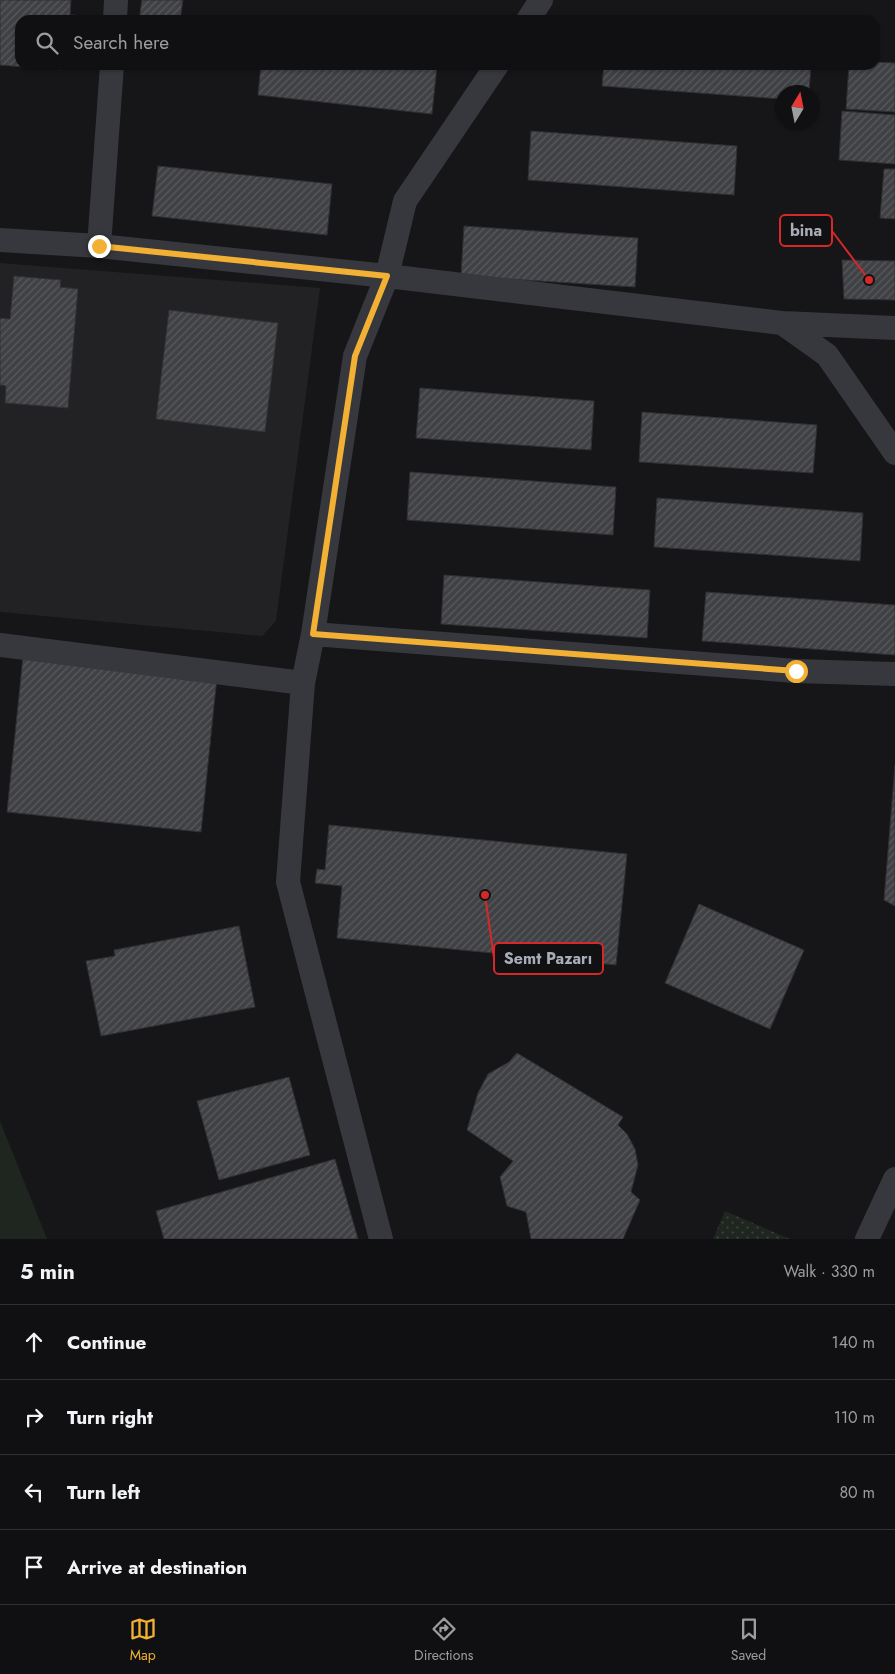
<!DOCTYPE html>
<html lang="en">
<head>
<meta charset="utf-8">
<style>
  body { margin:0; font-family:Jost,sans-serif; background:#19191b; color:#f1f3f6 }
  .compass { position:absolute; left:775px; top:85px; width:45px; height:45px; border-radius:50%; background:#101012; box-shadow:0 1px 4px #0004; rotate:10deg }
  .stop { position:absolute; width:15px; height:15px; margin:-11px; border:4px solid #f2b134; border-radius:50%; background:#fff }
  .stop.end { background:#f2b134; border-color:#fff; box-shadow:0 1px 5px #0008 }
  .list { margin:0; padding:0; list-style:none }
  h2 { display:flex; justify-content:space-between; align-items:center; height:65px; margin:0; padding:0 20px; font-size:21px }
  h2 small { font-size:16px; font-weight:400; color:#9c9d9f }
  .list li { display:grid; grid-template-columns:32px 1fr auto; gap:15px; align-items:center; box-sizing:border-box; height:75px; padding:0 20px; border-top:1px solid #303032 }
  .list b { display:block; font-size:19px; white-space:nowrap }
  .list em { font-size:16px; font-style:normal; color:#9c9d9f }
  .icon { flex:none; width:28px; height:28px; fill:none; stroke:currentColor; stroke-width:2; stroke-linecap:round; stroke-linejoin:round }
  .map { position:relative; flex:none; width:895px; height:1239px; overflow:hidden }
  .search { position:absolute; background:#101012; box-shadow:0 1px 4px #0004; left:15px; right:15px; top:15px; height:55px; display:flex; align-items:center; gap:12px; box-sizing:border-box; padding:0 18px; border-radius:15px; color:#9c9d9f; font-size:19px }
  .sheet { height:365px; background:#101012 }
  nav { display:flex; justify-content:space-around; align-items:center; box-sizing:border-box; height:70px; border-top:1px solid #303032; background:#101012; font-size:14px; color:#9c9d9f }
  nav a { display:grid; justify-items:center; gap:2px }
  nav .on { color:#f2b134 }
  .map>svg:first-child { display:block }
</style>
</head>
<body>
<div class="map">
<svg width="895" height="1239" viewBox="0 0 895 1239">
  <defs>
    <pattern id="grass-dots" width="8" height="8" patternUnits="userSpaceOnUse" patternTransform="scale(1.25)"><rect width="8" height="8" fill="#1e261f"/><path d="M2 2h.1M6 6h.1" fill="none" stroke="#3c433d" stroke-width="1.8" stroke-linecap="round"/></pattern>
    <pattern id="building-hatch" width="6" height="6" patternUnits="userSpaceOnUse" patternTransform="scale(1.25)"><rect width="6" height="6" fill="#404145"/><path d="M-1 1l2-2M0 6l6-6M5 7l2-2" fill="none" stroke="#595a5e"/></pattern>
  </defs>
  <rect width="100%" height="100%" fill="#161618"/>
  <!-- built -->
  <path fill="#222225" d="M0 263 320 288 276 621 262 636 0 612Z"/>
  <!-- grass -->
  <path fill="url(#grass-dots)" d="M725 1211 790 1239H713Z"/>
  <!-- park -->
  <path fill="#1e261f" d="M0 1121 47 1239H0Z"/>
  <!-- building -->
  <path fill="url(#building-hatch)" stroke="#303034" d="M0 0H71L70 15H76L75 20H20V65H61V70L0 65Z
    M142 0H183L180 20H139Z
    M875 62 895 63V112L846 109 849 65H875Z
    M261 65H437L432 114 258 95Z
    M604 65H811L809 92H782V99L602 86Z
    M842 111 895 115V164L839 160Z
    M531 131 737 146 734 195 528 180Z
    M158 166 332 184 327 235 152 216Z
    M884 169H895V219L880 218Z
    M464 226 638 238 635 287 461 276Z
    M842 260 895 261V300L844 299Z
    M14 276 61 280 60 287 78 289 68 408 5 403 6 386 0 385V318L10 319Z
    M169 310 278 323 265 432 156 419Z
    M420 388 594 401 591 450 416 438Z
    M642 412 817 425 813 473 639 462Z
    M410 472 616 487 613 535 407 520Z
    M657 498 863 513 860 561 654 547Z
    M444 575 650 590 647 638 441 624Z
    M706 592 895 605V655L702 641Z
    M23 657 217 677 201 832 7 812Z
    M895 765V906L884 900Z
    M329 825 627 854 616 965 337 938 342 886 315 883 317 869 325 870Z
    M699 904 804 950 770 1029 665 983Z
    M239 926 255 1007 101 1036 86 961 115 956 114 950Z
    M517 1053 623 1117 618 1125 627 1134 635 1149 638 1165 631 1192 640 1200 623 1239H531L526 1212 507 1206 500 1177 513 1161 467 1130 478 1093 488 1074 509 1062Z
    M289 1077 310 1155 219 1180 197 1101Z
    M335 1159 358 1239H164L156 1211Z"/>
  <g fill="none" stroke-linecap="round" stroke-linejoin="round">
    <!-- minor -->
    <path stroke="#37383d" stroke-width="24" d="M115 20 116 0
      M528 20 541 0
      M0 240 99 246 387 276 782 323 895 328
      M99 246 112 65
      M782 323 827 355 895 453
      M313 634 796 671 895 674
      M0 645 303 683
      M381 1239 288 882 303 683 313 634 355 356 387 276 405 201 497 65
      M867 1239 895 1179"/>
  </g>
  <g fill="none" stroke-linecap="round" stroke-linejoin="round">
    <!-- route -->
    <path stroke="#f2b134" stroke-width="6" d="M99 246 387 276 355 356 313 634 796 671"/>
  </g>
  <!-- callouts -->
  <path fill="none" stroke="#d62828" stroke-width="2" d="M869 280L832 231M485 895L494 958"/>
  <g fill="#d62828" stroke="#111113" stroke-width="2">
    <circle cx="869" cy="280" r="5"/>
    <circle cx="485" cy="895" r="5"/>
  </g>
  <g fill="#111113" stroke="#d62828" stroke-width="2">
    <rect x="780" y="215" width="52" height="31" rx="5"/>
    <rect x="494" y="943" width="109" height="31" rx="5"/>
  </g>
  <g font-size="16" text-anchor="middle" font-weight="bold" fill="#a8adb8">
    <text x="806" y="236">bina</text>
    <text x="548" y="964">Semt Pazarı</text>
  </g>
</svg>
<svg class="compass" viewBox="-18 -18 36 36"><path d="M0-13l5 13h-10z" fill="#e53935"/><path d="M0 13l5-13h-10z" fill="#9c9d9f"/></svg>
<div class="stop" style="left:796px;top:671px"></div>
<div class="stop end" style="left:99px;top:246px"></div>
<div class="search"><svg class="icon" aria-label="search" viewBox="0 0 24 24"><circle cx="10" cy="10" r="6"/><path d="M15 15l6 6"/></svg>Search here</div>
</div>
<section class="sheet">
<h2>5 min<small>Walk · 330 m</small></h2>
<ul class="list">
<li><svg class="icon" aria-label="ahead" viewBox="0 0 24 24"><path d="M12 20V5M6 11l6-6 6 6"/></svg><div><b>Continue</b></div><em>140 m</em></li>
<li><svg class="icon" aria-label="right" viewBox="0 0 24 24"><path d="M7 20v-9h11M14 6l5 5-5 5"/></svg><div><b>Turn right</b></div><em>110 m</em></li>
<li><svg class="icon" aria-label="left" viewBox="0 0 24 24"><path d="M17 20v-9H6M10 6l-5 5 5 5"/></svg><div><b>Turn left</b></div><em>80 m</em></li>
<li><svg class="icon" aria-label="arrive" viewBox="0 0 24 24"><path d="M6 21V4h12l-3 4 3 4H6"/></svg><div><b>Arrive at destination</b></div></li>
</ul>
</section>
<nav>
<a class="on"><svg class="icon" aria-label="map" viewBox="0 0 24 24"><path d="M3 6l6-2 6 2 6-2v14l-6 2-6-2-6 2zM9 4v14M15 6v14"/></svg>Map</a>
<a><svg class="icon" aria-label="directions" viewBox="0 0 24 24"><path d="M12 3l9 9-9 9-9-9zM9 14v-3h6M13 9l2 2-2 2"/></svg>Directions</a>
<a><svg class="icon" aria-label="saved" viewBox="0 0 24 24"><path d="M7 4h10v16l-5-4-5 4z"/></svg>Saved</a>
</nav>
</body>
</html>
